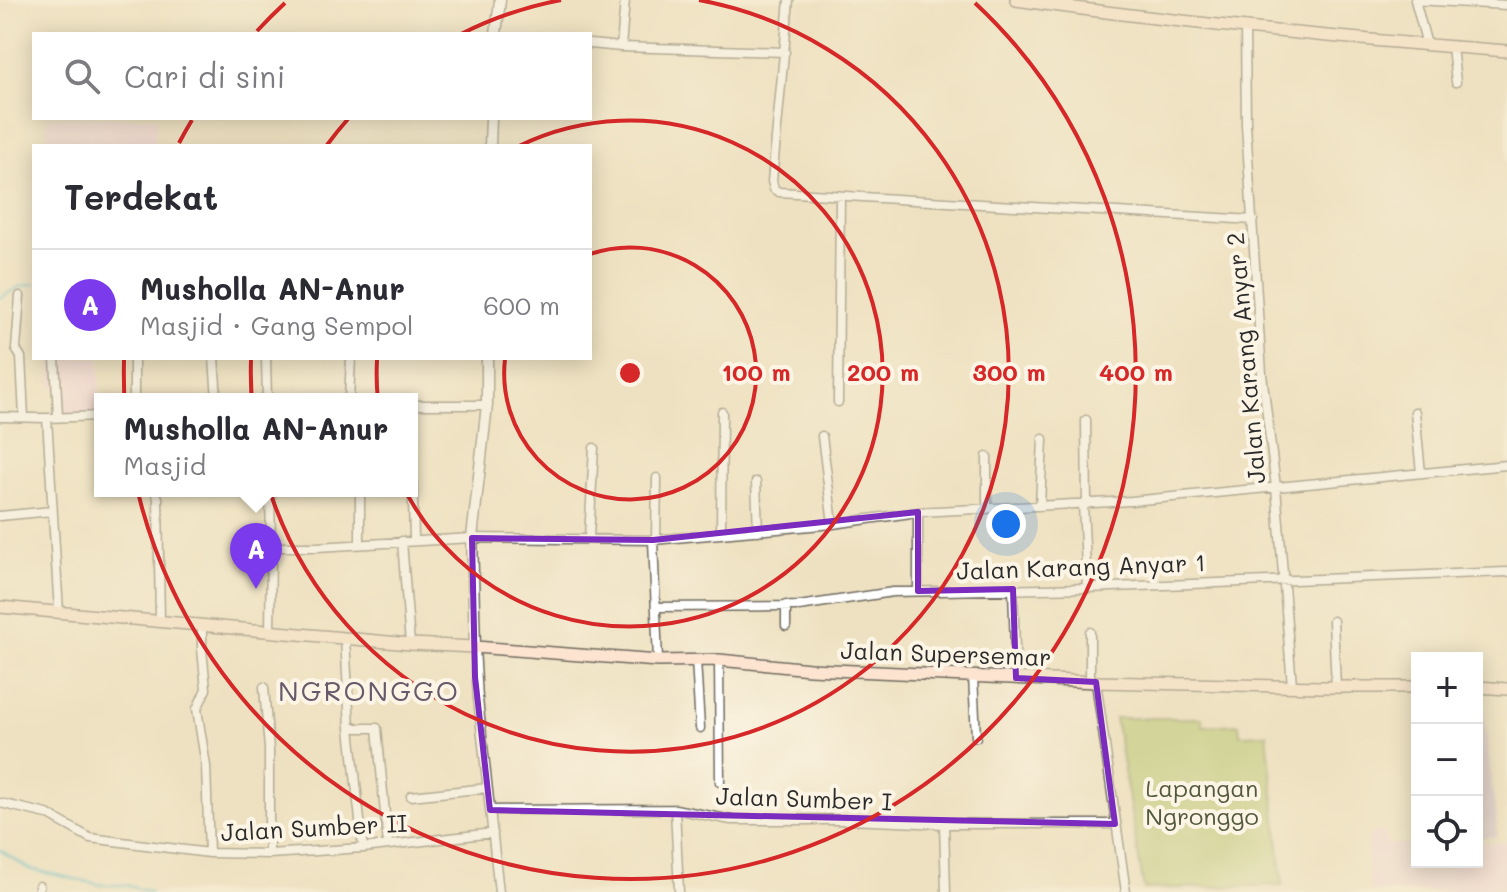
<!DOCTYPE html>
<html lang="id">
<head>
<meta charset="utf-8">
<style>
  body { margin:0; font-family:Mali,sans-serif; background:#f2f2f3; color:#2b2b33 }
  .controls { position:absolute; right:24px; bottom:24px; display:grid; overflow:hidden; border-radius:0px; box-shadow:0 4px 20px #0003 }
  .controls button { width:72px; height:72px; display:grid; place-items:center; padding:0; border:0; border-bottom:2px solid #e1e1e2; background:#fff; color:#2b2b33; font:40px sans-serif }
  .you { position:absolute; left:1006px; top:524px; width:28px; height:28px; margin:-20px; border:6px solid #fff; border-radius:50%; background:#1a73e8; box-shadow:0 0 0 12px #1a73e833 }
  .badge { display:grid; place-items:center; width:52px; height:52px; border-radius:50%; background:#7c3aed; color:#fff; font-size:26px; font-weight:700 }
  .pin { position:absolute; translate:-50% -66px; filter:drop-shadow(0 2px 4px #0008) }
  .pin::after { content:''; position:absolute; top:42px; width:28px; height:24px; background:inherit; clip-path:polygon(0 0,100% 0,50% 100%) }
  .popup { position:absolute; left:94px; top:393px; width:324px; height:104px; box-sizing:border-box; display:grid; place-content:center; border-radius:0px; background:#fff; filter:drop-shadow(0 2px 6px #0005); font-size:26px; white-space:nowrap; color:#7c7c81 }
  .popup b { font-size:30px; color:#2b2b33 }
  .popup::after { content:''; position:absolute; left:50%; top:100%; margin-left:-16px; border:16px solid transparent; border-top-color:#fff }
  .list { margin:0; padding:0; list-style:none }
  h2 { display:flex; justify-content:space-between; align-items:center; height:104px; margin:0; padding:0 32px; font-size:34px }
  h2 small { font-size:26px; font-weight:400; color:#7c7c81 }
  .list li { display:grid; grid-template-columns:52px 1fr auto; gap:24px; align-items:center; box-sizing:border-box; height:112px; padding:0 32px; border-top:2px solid #e1e1e2 }
  .list b { display:block; font-size:30px; white-space:nowrap }
  .list p { margin:0; font-size:26px; white-space:nowrap; color:#7c7c81 }
  .list em { font-size:26px; font-style:normal; color:#7c7c81 }
  .icon { flex:none; width:44px; height:44px; fill:none; stroke:currentColor; stroke-width:2; stroke-linecap:round; stroke-linejoin:round }
  .map { position:relative; flex:none; width:1507px; height:892px; overflow:hidden }
  .search { position:absolute; background:#fff; box-shadow:0 4px 20px #0003; left:32px; top:32px; width:560px; height:88px; display:flex; align-items:center; gap:20px; box-sizing:border-box; padding:0 28px; border-radius:0px; color:#7c7c81; font-size:30px }
  .panel { position:absolute; background:#fff; box-shadow:0 4px 20px #0003; left:32px; top:144px; width:560px; height:216px; border-radius:0px }
  .map>svg:first-child { display:block }
</style>
</head>
<body>
<div class="map">
<svg width="1507" height="892" viewBox="0 0 1507 892">
  <rect width="100%" height="100%" fill="#fcf5e5"/>
  <filter id="ink" filterUnits="userSpaceOnUse"><feTurbulence type="fractalNoise" baseFrequency=".0125" numOctaves="2"/><feDisplacementMap in="SourceGraphic" scale="16" xChannelSelector="R" yChannelSelector="G"/><feConvolveMatrix kernelMatrix="1 2 1 2 8 2 1 2 1" color-interpolation-filters="sRGB"/></filter>
  <filter id="wash" filterUnits="userSpaceOnUse"><feTurbulence type="fractalNoise" baseFrequency=".006" numOctaves="4" result="noise"/><feDisplacementMap in="SourceGraphic" scale="32" xChannelSelector="R" yChannelSelector="G"/><feGaussianBlur stdDeviation="1.8" result="paint"/><feColorMatrix in="noise" values="0 0 0 0 0 0 0 0 0 0 0 0 0 0 0 0 0 1.4 0 .05"/><feComposite in="paint" operator="in"/></filter>
  <g filter="url(#wash)">
    <rect width="100%" height="100%" fill="#eee1c1"/>
    <!-- built -->
    <path fill="#f2cfe0" d="M48 118H157L154 146H45Z
      M51 358H99L100 414 58 415 57 390 51 385Z
      M1385 831 1387 844H1417V862H1477V843L1507 842V892H1371L1366 850 1370 834Z"/>
    <!-- industrial -->
    <path fill="#cfbdcf" d="M1482 696 1498 836 1477 838V697Z"/>
    <!-- green -->
    <path fill="#b1c468" stroke="#6e784a" stroke-width="2" d="M1115 718H1202L1203 726 1239 724 1240 735 1267 734 1283 885 1144 889Z"/>
    <g fill="none" stroke-linecap="round" stroke-linejoin="round">
      <!-- stream -->
      <path stroke="#4bb7c7" stroke-width="3" d="M0 298 19 287 34 284
        M0 850 29 869 102 885H125L150 892
        M453 892 471 888"/>
    </g>
  </g>
  <g filter="url(#ink)">
    <g fill="none" stroke-linecap="round" stroke-linejoin="round">
      <defs>
        <path id="minor" d="M789 0 772 181 774 189 779 192 1253 220
          M1415 0 1507 5
          M1415 0 1427 45
          M1245 27 1246 125 1262 374 1276 487 1292 685
          M590 44 621 47 785 52
          M621 47 625 0
          M1452 47 1456 82
          M20 296 16 349 21 357 24 417
          M55 358 58 417
          M214 358 217 399
          M266 358 267 399
          M134 399V358
          M349 399 351 358
          M838 402 840 196
          M412 405H487
          M1415 412 1421 473
          M0 417 47 418 100 416
          M47 418 59 612
          M1086 420 1087 504
          M822 436 833 524
          M987 457V509
          M412 458 414 540
          M756 482 758 531
          M155 491 158 498 160 621
          M270 491 271 547 270 632
          M360 491V544
          M1083 504 1087 588
          M1040 506 1043 439
          M918 512V591
          M0 516 52 511
          M721 534 722 412
          M589 538 594 448
          M656 539 657 478
          M653 540 658 661
          M402 541 410 644
          M271 547H317L472 538 653 540 833 524 918 512 1131 501 1507 465
          M1013 589 1016 678
          M786 605V626
          M657 607 799 606 893 592 1087 588 1507 572
          M1333 621 1336 687
          M202 625V649L206 689 197 709 206 766 209 853
          M1090 632V682
          M345 638 350 728 363 848
          M475 647 478 699 499 892
          M696 660 700 728
          M719 660 720 782
          M973 676 976 737
          M1096 682 1126 892
          M264 687 269 749V854
          M350 728H377L388 845
          M411 796 487 788
          M0 803 47 814 90 838 209 853 269 854 363 848 493 833
          M675 809 679 892
          M490 810 675 809 731 820H848L944 824H1115
          M944 824 946 892
          M39 892V886"/>
        <path id="tertiary" d="M496 34 500 0
          M490 146 491 118
          M475 647 472 538 487 405V358"/>
        <path id="secondary" d="M1016 0C1179 23 1343 39 1507 51
          M0 607 410 644 475 647 658 661 719 660 810 669 1096 682 1321 687H1417
          M1477 687 1507 689"/>
      </defs>
      <!-- minor casing -->
      <use href="#minor" stroke="#6f6b60" stroke-width="11"/>
      <!-- tertiary casing -->
      <use href="#tertiary" stroke="#6f6b60" stroke-width="13"/>
      <!-- secondary casing -->
      <use href="#secondary" stroke="#6f6b60" stroke-width="14"/>
      <!-- minor -->
      <use href="#minor" stroke="#fff" stroke-width="8"/>
      <!-- tertiary -->
      <use href="#tertiary" stroke="#fff" stroke-width="10"/>
      <!-- secondary -->
      <use href="#secondary" stroke="#fde4d0" stroke-width="11"/>
    </g>
  </g>
  <!-- marked area -->
  <path d="M0 0H1507V892H0ZM918 512V591L1013 589 1016 678 1096 682 1115 824 490 810 475 677 472 538 653 540Z" fill="#eee1c1" fill-opacity=".55" fill-rule="evenodd"/>
  <path fill="none" stroke="#7b2cbf" stroke-width="6" stroke-linejoin="round" d="M918 512V591L1013 589 1016 678 1096 682 1115 824 490 810 475 677 472 538 653 540Z"/>
  <!-- distance rings -->
  <g fill="none" stroke="#d62828" stroke-width="4">
    <path d="M590 254A126 126 0 1 1 505 359"/>
    <path d="M519 146A253 253 0 1 1 377 360"/>
    <path d="M327 145A379 379 0 0 1 348 119M461 34A379 379 0 0 1 561 0M699 0A379 379 0 1 1 251 360"/>
    <path d="M179 143A506 506 0 0 1 192 120M257 31A506 506 0 0 1 285 3M975 3A506 506 0 1 1 124 360"/>
  </g>
  <g text-anchor="middle" dominant-baseline="central" stroke-width="8" stroke-linejoin="round" paint-order="stroke">
    <!-- street labels -->
    <g font-size="24" fill="#2b2b2b" stroke="#fcf5e5">
      <text transform="translate(1245 358) rotate(-95)">Jalan Karang Anyar 2</text>
      <text transform="translate(1081 566) rotate(-2)">Jalan Karang Anyar 1</text>
      <text transform="translate(946 653) rotate(2)">Jalan Supersemar</text>
      <text transform="translate(804 798) rotate(2)">Jalan Sumber I</text>
      <text transform="translate(314 827) rotate(-3)">Jalan Sumber II</text>
    </g>
    <!-- park labels -->
    <g font-size="24" fill="#53593d" stroke="#fcf5e5">
      <text x="1202" y="787">Lapangan<tspan x="1202" dy="28">Ngronggo</tspan></text>
    </g>
    <!-- quarter labels -->
    <g font-size="28" letter-spacing="2" fill="#68596b" stroke="#fcf5e5">
      <text x="369" y="690">NGRONGGO</text>
    </g>
  </g>
  <circle cx="630" cy="373" r="12" fill="#d62828" stroke="#fcf5e5" stroke-width="4"/>
  <g font-size="24" text-anchor="middle" font-weight="bold" fill="#d62828" stroke="#fcf5e5" stroke-width="8" stroke-linejoin="round" paint-order="stroke">
    <text x="756" y="381">100 m</text>
    <text x="883" y="381">200 m</text>
    <text x="1009" y="381">300 m</text>
    <text x="1136" y="381">400 m</text>
  </g>
</svg>
<div class="controls">
<button>+</button>
<button>−</button>
<button><svg class="icon" aria-label="locate" viewBox="0 0 24 24"><circle cx="12" cy="12" r="6"/><path d="M12 2v4M12 18v4M2 12h4M18 12h4"/></svg></button>
</div>
<div class="you"></div>
<div class="pin badge" style="left:256px;top:589px">A</div>
<div class="popup"><b>Musholla AN-Anur</b>Masjid</div>
<div class="search"><svg class="icon" aria-label="search" viewBox="0 0 24 24"><circle cx="10" cy="10" r="6"/><path d="M15 15l6 6"/></svg>Cari di sini</div>
<section class="panel">
<h2>Terdekat<small></small></h2>
<ul class="list">
<li><span class="badge">A</span><div><b>Musholla AN-Anur</b><p>Masjid · Gang Sempol</p></div><em>600 m</em></li>
</ul>
</section>
</div>
</body>
</html>
